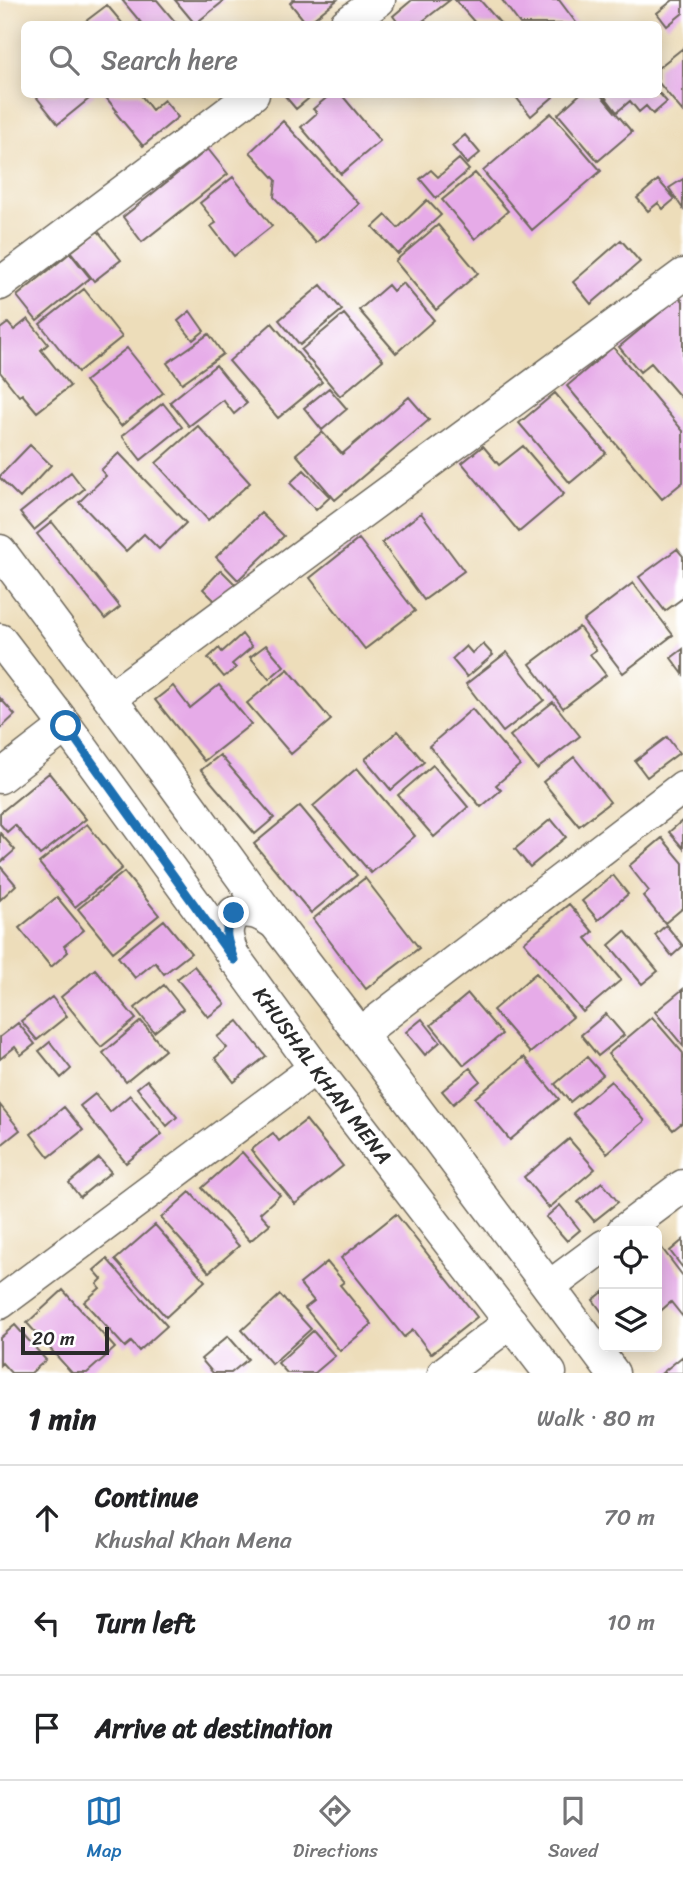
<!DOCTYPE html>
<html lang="en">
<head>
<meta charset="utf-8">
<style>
  body { margin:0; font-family:Sriracha,sans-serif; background:#f2f2f2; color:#202124 }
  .controls { position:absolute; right:21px; bottom:21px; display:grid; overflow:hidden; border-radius:10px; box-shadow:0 4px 18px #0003 }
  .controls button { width:63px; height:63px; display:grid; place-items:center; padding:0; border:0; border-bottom:2px solid #e0e0e0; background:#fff; color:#202124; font:35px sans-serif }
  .scale { position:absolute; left:21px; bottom:18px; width:88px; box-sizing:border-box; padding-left:7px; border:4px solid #2b2b2b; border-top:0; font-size:19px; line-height:24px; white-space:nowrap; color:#2b2b2b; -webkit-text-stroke:5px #fff; paint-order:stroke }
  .stop { position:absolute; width:21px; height:21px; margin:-16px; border:5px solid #1f6fb2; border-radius:50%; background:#fff }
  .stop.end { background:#1f6fb2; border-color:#fff; box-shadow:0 2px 7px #0008 }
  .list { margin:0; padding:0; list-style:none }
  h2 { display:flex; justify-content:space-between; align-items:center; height:91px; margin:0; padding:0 28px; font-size:30px }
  h2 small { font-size:23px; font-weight:400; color:#757577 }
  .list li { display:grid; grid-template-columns:46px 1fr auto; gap:21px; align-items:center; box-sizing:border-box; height:105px; padding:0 28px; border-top:2px solid #e0e0e0 }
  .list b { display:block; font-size:26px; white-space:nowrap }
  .list p { margin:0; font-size:23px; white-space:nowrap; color:#757577 }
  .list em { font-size:23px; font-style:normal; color:#757577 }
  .icon { flex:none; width:38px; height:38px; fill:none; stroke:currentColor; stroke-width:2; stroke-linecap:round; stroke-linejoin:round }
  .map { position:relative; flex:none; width:683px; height:1373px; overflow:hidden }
  .search { position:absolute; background:#fff; box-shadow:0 4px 18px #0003; left:21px; right:21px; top:21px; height:77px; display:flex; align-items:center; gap:18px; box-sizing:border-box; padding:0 24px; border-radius:10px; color:#757577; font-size:26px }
  .sheet { height:406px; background:#fff }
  nav { display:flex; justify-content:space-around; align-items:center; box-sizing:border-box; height:98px; border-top:2px solid #e0e0e0; background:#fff; font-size:19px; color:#757577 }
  nav a { display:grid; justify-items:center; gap:4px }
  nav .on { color:#1f6fb2 }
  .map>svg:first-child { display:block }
</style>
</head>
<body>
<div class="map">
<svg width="683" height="1373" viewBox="0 0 683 1373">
  <rect width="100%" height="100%" fill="#fff"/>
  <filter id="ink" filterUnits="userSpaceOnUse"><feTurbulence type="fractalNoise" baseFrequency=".0143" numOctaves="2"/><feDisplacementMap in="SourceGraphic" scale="14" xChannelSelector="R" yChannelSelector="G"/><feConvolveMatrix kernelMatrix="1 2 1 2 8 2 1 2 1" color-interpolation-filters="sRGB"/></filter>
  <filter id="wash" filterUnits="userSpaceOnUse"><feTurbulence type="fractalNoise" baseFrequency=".00686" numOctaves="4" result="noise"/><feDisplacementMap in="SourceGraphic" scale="28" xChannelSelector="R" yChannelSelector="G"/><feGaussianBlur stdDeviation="1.57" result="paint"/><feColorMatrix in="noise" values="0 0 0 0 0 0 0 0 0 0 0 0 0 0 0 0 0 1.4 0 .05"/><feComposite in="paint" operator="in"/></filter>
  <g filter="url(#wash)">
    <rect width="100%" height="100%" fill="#edddba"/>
    <g id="blocks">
      <!-- building -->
      <path fill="#e6abe8" d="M122 0H157L177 24H142Z
        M175 0H225L195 24Z
        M293 0H337L307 24 290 3Z
        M412 0H450L419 24H399L393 16Z
        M455 0H480L501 24H476Z
        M502 0H559L577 24H520Z
        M673 0H683V13L667 26 657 13Z
        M107 5 123 24H82Z
        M683 48V112L658 82V68Z
        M34 94H95L58 124Z
        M103 94H140L152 110 164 100 178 117 143 146 115 112 117 111Z
        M286 94H314L296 109 285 96Z
        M331 94H341L380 141 341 174 301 127 317 113 313 109Z
        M519 94H551L553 97 531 116 516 97Z
        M580 94H600L632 132 598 161 558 114Z
        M603 94H660L667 102 653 114 646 106 639 112 630 101 617 112Z
        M551 113 601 171 532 230 483 171Z
        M283 121 359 204 316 243 274 197 276 180 250 152Z
        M465 135 480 153 467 164 452 146Z
        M208 149 228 174 142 242 123 217Z
        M459 159 469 170 436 198 420 179 431 170 438 177Z
        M475 173 508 211 475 239 442 200Z
        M233 177 272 226 234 256 211 226 216 223 200 203Z
        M683 179V209L669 188Z
        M658 180 675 199 663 209 658 203 648 211 637 198Z
        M427 200 441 215 398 254 373 227 386 215 398 228Z
        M438 225 478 273 436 310 395 261Z
        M98 231 121 260 94 281 71 252Z
        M621 240 640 262 591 304 573 282Z
        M70 253 90 278 37 321 17 296Z
        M403 283 434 320 396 353 359 310 388 285 393 291Z
        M321 285 342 310 300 345 279 320Z
        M84 289 122 337 78 372 40 324Z
        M679 297 683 301V400L651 363 640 372 619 347Z
        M190 311 204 331 193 340 178 321Z
        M344 314 383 360 340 396 301 350Z
        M28 319 48 344 41 350 70 386 37 412 22 394 19 396 0 372V329L8 323 14 330Z
        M272 323 322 382 278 418 229 361Z
        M209 334 223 354 182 383 167 363Z
        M613 347 683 431V482L662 499 567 386Z
        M127 348 163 393 121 426 85 381Z
        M216 365 247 403 234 414 223 400 189 426 170 402Z
        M329 388 347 409 322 430 304 408Z
        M555 393 606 453 570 483 519 423Z
        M409 397 429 420 335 500 296 454 322 432 342 454Z
        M163 403 182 427 141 460 122 436Z
        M198 426 250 483 208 520 156 463Z
        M30 445 51 465 20 498 0 478V476Z
        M483 446 499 465 523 446 564 494 519 532 462 463Z
        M119 453 186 523 159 549 144 534 126 551 79 502 106 476 101 470Z
        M304 470 330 497 316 510 290 483Z
        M71 472 84 489 34 530 20 513Z
        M261 513 284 536 238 580 216 557Z
        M421 513 464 571 424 600 382 543Z
        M52 522 120 607 105 619 37 534Z
        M359 539 415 611 365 649 310 578Z
        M677 549 683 556V598L665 611 639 577Z
        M221 570 236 585 218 604 203 589Z
        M633 583 673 635 623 673 583 621Z
        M579 627 596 650 590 654 606 675 563 708 530 664Z
        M242 634 252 647 232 664 236 668 224 677 208 658 219 648 222 652Z
        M483 644 493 655 467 677 452 659 466 646 472 653Z
        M266 645 284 666 269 679 250 657Z
        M683 649V674L671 658Z
        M507 652 544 700 503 732 466 684Z
        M288 669 331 720 291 754 247 703Z
        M219 685 251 724 204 761 155 700 173 686 190 708Z
        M0 698 15 715 0 729Z
        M553 702 580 736 537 769 510 736Z
        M472 709 520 765 496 785 501 790 481 807 429 746Z
        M398 731 424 762 391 790 365 759Z
        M667 737 679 753 647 777 635 761Z
        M220 755 274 818 255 834 201 770Z
        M574 757 610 802 579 826 543 782Z
        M433 765 468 807 434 837 398 795Z
        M357 768 415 836 371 873 313 806Z
        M49 773 86 819 40 855 15 825 7 832 0 824V813Z
        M300 806 357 875 311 913 254 844Z
        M551 819 566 837 530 867 515 849Z
        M683 820V848L669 832Z
        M87 824 122 868 75 907 39 863Z
        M0 833 15 850 0 863Z
        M662 838 683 863V908L665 923 643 896 649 891 629 866Z
        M0 866 16 885 0 900Z
        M124 872 159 915 113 952 78 909Z
        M613 875 628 894 598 920 582 901Z
        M365 878 419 948 366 989 313 919Z
        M57 897 84 930 64 946 68 952 51 967 19 928Z
        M569 904 593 932 586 938 621 980 583 1012 524 942Z
        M164 920 191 953 164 974 155 962 135 978 118 957Z
        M666 925 683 946 672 956 655 935Z
        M625 931 658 971 642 984 609 945Z
        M194 966 225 1004 208 1017 177 979Z
        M95 969 136 1019 101 1047 61 997Z
        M536 973 573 1017 530 1053 493 1010Z
        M164 985 183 1009 154 1032 135 1008Z
        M683 989V1046L655 1012Z
        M468 994 502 1034 464 1065 431 1025Z
        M52 997 67 1016 37 1040 21 1021Z
        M606 1014 624 1035 598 1056 581 1035Z
        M652 1017 683 1053V1122L673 1130 608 1054Z
        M422 1019 440 1042 425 1055 406 1032Z
        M141 1021 165 1050 126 1082 103 1053Z
        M238 1021 266 1056 234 1082 215 1058 227 1048 217 1037Z
        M18 1023 35 1044 21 1055 15 1047 0 1059V1037Z
        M50 1042 71 1069 61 1078 39 1051Z
        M524 1057 559 1099 510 1140 475 1098Z
        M587 1057 603 1075 570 1102 555 1084Z
        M470 1068 480 1081 453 1104 442 1091Z
        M147 1080 177 1117 167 1126 137 1088Z
        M611 1081 645 1121 607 1153 573 1113Z
        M95 1094 110 1112 130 1095 162 1134 126 1163 80 1106Z
        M0 1105 20 1130 0 1146Z
        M64 1107 83 1130 49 1157 31 1134Z
        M306 1120 343 1166 295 1204 251 1150 273 1133 279 1141Z
        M569 1139 595 1169 549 1208 524 1177Z
        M242 1152 280 1195 260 1213 270 1224 250 1241 202 1188Z
        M99 1158 111 1172 80 1197 69 1183Z
        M602 1182 618 1202 594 1221 578 1202Z
        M190 1192 239 1246 209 1272 161 1218Z
        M560 1205 580 1230 567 1241 546 1217Z
        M396 1214 477 1317 431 1354 413 1330 404 1337 341 1258Z
        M155 1225 205 1281 166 1317 115 1260Z
        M683 1240V1268L670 1251Z
        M661 1247 683 1276V1317L671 1302 657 1314V1250Z
        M107 1259 167 1326 139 1351 131 1342 125 1347 84 1302 100 1288 97 1284 102 1279 94 1270Z
        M327 1262 344 1282 340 1285 372 1324 340 1351 305 1308 314 1301 300 1284Z
        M63 1290 115 1348 87 1373H72L27 1323Z
        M604 1291V1315L593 1300Z
        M280 1295 311 1329 272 1364 242 1330Z
        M15 1325 46 1360 31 1373H11L2 1363 0 1365V1338Z
        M313 1331 335 1356 315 1373H287L278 1363Z
        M228 1336 248 1359 231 1373H213L201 1359Z
        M683 1356V1373H662Z"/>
    </g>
  </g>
  <g filter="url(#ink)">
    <use href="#blocks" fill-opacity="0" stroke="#6f695d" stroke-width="2"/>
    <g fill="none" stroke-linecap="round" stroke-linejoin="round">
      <defs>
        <g id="minor">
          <path d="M346 24 379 0"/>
          <path d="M0 284 253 94"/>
          <path d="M0 551 168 776 275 923 360 1034 613 1373"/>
          <path id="s1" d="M0 640 66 726 315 1068 550 1373"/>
          <path d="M110 698 683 275"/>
          <path d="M0 777 66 726"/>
          <path d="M234 959C227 939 222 931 234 913 253 909 259 913 275 923"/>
          <path d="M360 1034 683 787"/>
          <path d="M623 1231 683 1186"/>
          <path d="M549 1287 604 1246"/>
          <path d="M0 1303 315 1068"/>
          <path d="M444 1373 511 1322"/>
        </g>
      </defs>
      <!-- minor casing -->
      <use href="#minor" stroke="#6f695d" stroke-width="35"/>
      <!-- minor -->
      <use href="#minor" stroke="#fff" stroke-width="32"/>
    </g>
  </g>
  <g fill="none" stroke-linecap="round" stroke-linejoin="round" filter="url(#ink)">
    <!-- route -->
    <path stroke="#1f6fb2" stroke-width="9" d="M66 726 234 960C227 939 222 932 234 913"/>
  </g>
  <g text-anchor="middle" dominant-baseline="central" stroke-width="5" stroke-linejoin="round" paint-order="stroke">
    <!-- street labels -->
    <g font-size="21" fill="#2b2b2b" stroke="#fff">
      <text stroke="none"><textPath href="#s1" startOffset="542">KHUSHAL KHAN MENA</textPath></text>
    </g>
  </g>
</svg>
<div class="controls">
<button><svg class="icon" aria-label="locate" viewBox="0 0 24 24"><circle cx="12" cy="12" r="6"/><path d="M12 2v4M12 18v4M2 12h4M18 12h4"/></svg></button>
<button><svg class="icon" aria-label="layers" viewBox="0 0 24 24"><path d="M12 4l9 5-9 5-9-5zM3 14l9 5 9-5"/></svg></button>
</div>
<div class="scale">20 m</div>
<div class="stop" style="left:66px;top:726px"></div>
<div class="stop end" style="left:234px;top:913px"></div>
<div class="search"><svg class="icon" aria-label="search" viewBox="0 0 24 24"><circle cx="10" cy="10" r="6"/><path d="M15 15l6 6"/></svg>Search here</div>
</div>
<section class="sheet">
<h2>1 min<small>Walk · 80 m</small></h2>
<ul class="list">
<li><svg class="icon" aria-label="ahead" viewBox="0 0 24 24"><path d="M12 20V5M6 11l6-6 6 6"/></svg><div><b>Continue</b><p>Khushal Khan Mena</p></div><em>70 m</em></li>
<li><svg class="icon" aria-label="left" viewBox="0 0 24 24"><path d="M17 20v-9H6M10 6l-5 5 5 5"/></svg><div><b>Turn left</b></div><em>10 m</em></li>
<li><svg class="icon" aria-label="arrive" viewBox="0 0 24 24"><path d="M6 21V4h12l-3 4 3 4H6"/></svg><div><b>Arrive at destination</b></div></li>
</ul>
</section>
<nav>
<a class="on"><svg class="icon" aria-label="map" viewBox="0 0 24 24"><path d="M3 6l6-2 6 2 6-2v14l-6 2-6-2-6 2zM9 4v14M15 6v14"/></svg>Map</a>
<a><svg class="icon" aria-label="directions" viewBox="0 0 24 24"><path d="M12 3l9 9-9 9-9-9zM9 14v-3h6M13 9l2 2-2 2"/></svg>Directions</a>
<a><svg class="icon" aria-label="saved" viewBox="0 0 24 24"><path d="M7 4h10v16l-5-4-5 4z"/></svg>Saved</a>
</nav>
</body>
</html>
